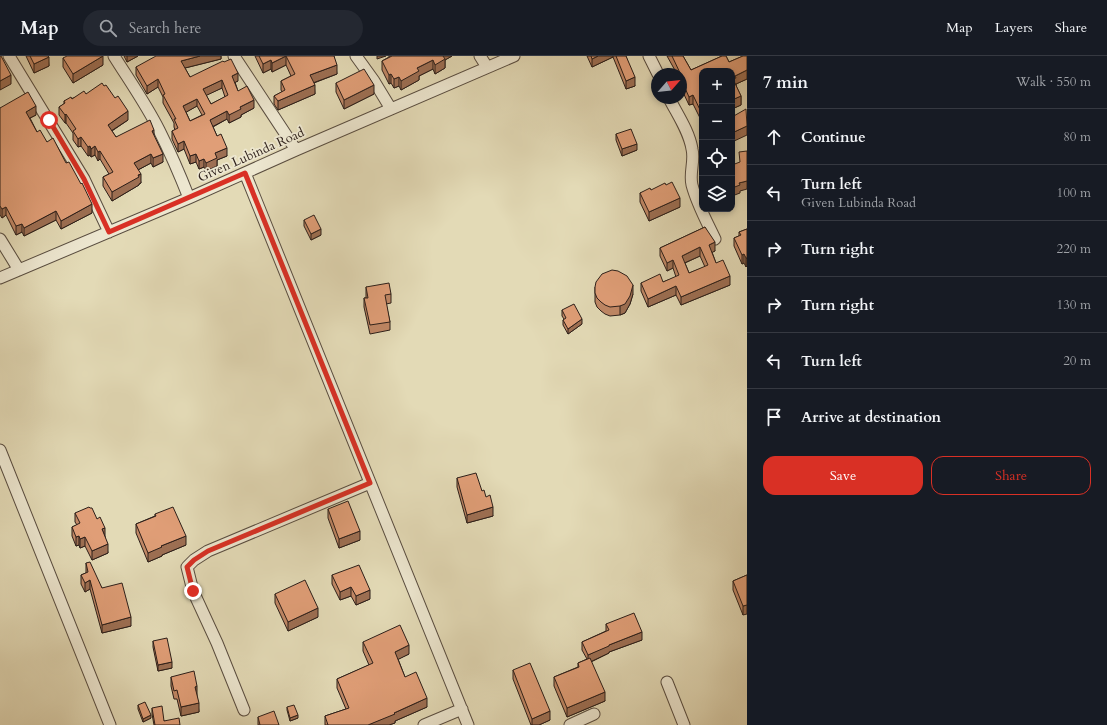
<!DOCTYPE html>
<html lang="en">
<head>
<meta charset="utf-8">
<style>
  body { margin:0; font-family:Cardo,serif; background:#242831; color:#f1f3f6 }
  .controls { position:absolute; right:12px; top:12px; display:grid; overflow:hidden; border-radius:8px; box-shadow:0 2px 6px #0003 }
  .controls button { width:36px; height:36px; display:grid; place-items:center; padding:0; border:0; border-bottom:1px solid #363941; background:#171b24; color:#f1f3f6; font:20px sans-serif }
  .compass { position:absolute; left:651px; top:12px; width:36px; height:36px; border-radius:50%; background:#171b24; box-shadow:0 2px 6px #0003; rotate:62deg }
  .stop { position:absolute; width:12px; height:12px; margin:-9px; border:3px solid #d93025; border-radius:50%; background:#fff }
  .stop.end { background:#d93025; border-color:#fff; box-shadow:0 1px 4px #0008 }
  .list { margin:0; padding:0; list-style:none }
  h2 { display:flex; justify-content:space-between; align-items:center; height:52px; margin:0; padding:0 16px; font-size:17px }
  h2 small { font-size:13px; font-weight:400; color:#9ea1a6 }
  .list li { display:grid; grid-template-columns:26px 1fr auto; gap:12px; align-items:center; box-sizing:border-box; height:56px; padding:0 16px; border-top:1px solid #363941 }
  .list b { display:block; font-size:15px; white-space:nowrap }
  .list p { margin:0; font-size:13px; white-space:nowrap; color:#9ea1a6 }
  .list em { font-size:13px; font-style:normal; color:#9ea1a6 }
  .actions { display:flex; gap:8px; padding:12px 16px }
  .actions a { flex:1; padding:9px 0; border:1px solid #d93025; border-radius:12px; text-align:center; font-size:14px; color:#d93025 }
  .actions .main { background:#d93025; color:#fff }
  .icon { flex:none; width:22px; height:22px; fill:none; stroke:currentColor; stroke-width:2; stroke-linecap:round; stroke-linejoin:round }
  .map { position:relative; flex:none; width:747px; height:669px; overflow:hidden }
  header { display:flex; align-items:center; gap:24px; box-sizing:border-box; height:56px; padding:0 20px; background:#171b24; border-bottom:1px solid #363941 }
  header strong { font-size:19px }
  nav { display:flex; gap:22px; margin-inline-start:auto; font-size:14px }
  .search { width:280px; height:36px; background:#242831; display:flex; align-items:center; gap:10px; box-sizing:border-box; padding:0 14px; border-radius:22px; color:#9ea1a6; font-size:15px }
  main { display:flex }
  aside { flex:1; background:#171b24 }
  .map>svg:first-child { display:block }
</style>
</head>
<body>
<header>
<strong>Map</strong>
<div class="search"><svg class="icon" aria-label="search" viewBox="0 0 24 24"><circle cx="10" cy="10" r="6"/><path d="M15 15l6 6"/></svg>Search here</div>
<nav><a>Map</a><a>Layers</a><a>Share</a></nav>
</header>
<main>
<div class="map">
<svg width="747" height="669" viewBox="0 0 747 669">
  <rect width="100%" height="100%" fill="#e3dab6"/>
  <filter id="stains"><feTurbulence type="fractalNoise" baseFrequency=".005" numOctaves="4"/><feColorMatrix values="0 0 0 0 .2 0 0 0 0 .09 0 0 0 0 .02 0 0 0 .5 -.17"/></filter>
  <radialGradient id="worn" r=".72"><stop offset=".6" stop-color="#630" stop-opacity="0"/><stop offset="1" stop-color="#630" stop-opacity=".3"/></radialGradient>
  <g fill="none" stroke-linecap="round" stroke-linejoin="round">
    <defs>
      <path id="minor" d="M9 0 84 123 109 176
        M114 0C129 24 146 48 159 74 170 96 180 119 189 142
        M234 0 296 94
        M356 0 374 25 391 53
        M480 0 487 11
        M649 0 658 18
        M669 42C677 58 689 75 692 93 695 105 689 117 692 129 697 148 707 166 715 183
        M245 117 468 669
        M0 183 19 214
        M0 222 189 142 296 94 514 0
        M0 394 110 669
        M667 626 684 669
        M244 654 217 587 193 535 187 511 194 504 208 495 370 427
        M424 669 462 653
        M570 669 594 658"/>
    </defs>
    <!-- minor casing -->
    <use href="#minor" stroke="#594d40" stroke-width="13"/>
    <!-- minor -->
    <use href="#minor" stroke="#ede7d0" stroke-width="11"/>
  </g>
  <!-- wall -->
  <path fill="#c18866" stroke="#2b1e19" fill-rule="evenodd" d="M26 0H48L49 10 34 17Z
    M124 0H138L127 6Z
    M221 0V3L185 12 190 21 238 25 235 26 238 35 254 52 241 59V61L229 67 227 63 213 71 217 80 227 100 217 104V110L206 115 204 111 199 113 196 106 190 108 184 93 178 96 172 83V75L175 74 174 71V67L163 47V41L158 31 147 38 136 19V11ZM222 32 225 41 211 48 206 39ZM197 50 202 59 190 65 186 56Z
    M255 0H334L337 18 314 27 315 38 278 54 274 48V40L282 36 281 34V25L291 20 286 9 272 16 271 13 263 17Z
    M389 0H452L445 4V12L435 18 433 13 419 20V24L401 34 399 30 394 32 391 27 389 28 382 14V5L389 1Z
    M587 0H626L635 30 626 33 613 1 592 11Z
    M667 0H683L691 14 722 0H726L729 6 743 0H747V23L736 28V30L741 40V49L732 53V15H702V66L693 48 689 49 681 32V18H677Z
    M63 2 103 9 73 27 63 11Z
    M336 27 374 38 344 53 336 36Z
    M86 38 128 64 112 75 116 81 154 80 163 106 153 111 151 107 138 114 141 127 139 128V129L112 145 103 130V121L109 118 100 103 98 105 95 99 91 101 90 99 88 100 81 90 78 91 73 84V77L66 67H65L59 59V51L64 48V45Z
    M0 52 36 59 30 62 37 76 47 86 92 157 61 173 56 164 24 180 22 176 16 179 6 159 2 162 0 159Z
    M616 78 637 94 622 100 616 84Z
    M651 134 680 151 649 165 640 146V137Z
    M304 164 321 179 311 184 304 170Z
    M705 171 715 195 712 196 716 207 730 229 681 249 676 239 648 251 641 235V227L663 226 676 221 673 212 667 215 660 200V192ZM700 200 705 211 689 217 685 207Z
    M747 173 746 211 744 207 742 208 734 190V182L739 180V176Z
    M366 231 391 238V247L386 248 390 266V274L370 278 364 251V242H366Z
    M595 231 633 238 630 248 625 257 620 259 610 260 605 258 601 255 597 251 595 246Z
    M562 254 582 268 568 278 563 269V264L564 263 562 260Z
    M457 422 482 435 493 460 467 467 457 431Z
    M328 453 360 484 339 492 328 462Z
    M75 457 105 481 108 497 92 504 85 490 80 492 79 489 76 490 72 480V471L77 469 75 466Z
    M155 458 186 489 162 499V500L148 506 136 477V468L155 460Z
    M86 507 102 532 131 570 102 577 90 533 85 536 81 528V519L86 517Z
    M332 519 370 543 356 549 351 540 340 544 332 528Z
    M747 519 743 559 733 534V525Z
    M275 538 318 561 288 575 275 547Z
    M606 568 642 584 609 596V597L591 606 605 645 567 661 554 630V621L578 611V607L587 603 582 594V586L606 575Z
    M153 585 172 612 158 615 153 591Z
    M363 586 409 598 398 603 405 621 427 651 395 665V667L389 669H325V660L346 653 337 632V623L369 609 363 595Z
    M513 614 550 664 539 669H531L513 623Z
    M171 621 197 639 199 656 181 660 177 643H174L171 630Z
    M138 649 151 662 143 666 138 653Z
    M287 651 298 662 290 665 287 654Z
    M152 652 164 665 180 669H154L152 658Z
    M258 661 279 669H258Z"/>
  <!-- shaded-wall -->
  <path fill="#9d6f53" stroke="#2b1e19" d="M103 0V9L73 27V18Z
    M127 0H138L127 6Z
    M200 0H221V3L181 13V5Z
    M286 0V9L272 16V7Z
    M377 0H386L377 3Z
    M442 0H452L445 4V12L435 18V9Z
    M598 0H613V1L592 11V3Z
    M49 1V10L34 17V8Z
    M271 4V13L263 17V8Z
    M433 4V13L419 20V24L401 34V25L417 12Z
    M337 9V18L310 28V19Z
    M747 14V23L736 28V30L733 23 735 20Z
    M238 17V25L232 28V20Z
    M391 18V27L389 28V19Z
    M11 19V28L0 34V25Z
    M399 21V30L394 32V23Z
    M635 21V30L626 33V25Z
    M158 23V31L147 38V30Z
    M222 24V32L203 41V33Z
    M315 29V38L278 54V45Z
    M374 29V38L344 53V44Z
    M693 39V48L689 49V41Z
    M741 40V49L732 53V44Z
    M197 43V50L183 58V50Z
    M254 44V52L241 59V61L229 67V59L240 51Z
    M36 50V59L26 64V56Z
    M128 55V64L108 77V69Z
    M227 55V63L210 72V64Z
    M66 58V67H65V59Z
    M747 70V79L732 86V77Z
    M154 74V82L152 75Z
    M81 81V90L78 91V83Z
    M184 85V93L178 96V88Z
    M637 88V94L622 100V93Z
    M90 90V99L88 100V91Z
    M95 90V99L91 101V93Z
    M227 92V100L217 104V110L206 115V107L215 97Z
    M100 95V103L98 105V96Z
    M151 98V107L134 116V107Z
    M163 98V106L153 111V102Z
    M196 98V106L190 108V100Z
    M204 103V111L199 113V105Z
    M141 118V127L139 128V129L112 145V136Z
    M747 125V133L740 135V137L732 140V132L739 127Z
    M680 142V151L649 165V156Z
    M92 148V157L61 173V165Z
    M6 151V159L2 162V153Z
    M56 155V164L24 180V172Z
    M22 168V176L16 179V170Z
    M321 173V179L311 184V178Z
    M715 186V195L709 198V189Z
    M700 191V200L682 208V200Z
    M744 198V207L742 208V199Z
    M746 202H747V210L746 211Z
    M673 204V212L667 215V207Z
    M730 220V229L681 249V241Z
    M633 229V238L630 248 625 257 620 259V250Z
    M676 230V239L648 251V243Z
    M582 263V268L568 278V273Z
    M493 451V460L467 467V459Z
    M105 472V481L102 473Z
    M360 475V484L339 492V483Z
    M79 480V489L76 490V481Z
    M186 480V489L162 499V500L148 506V497L161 490Z
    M85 481V490L80 492V483Z
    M108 488V497L92 504V495Z
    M90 524V533L85 536V527Z
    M351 531V540L340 544V536Z
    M370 534V543L356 549V540Z
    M747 549V558L743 559V550Z
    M318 552V561L288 575V566Z
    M131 561V570L102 577V569Z
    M642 576V584L609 596V597L588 607V599L609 589Z
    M409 589V598L395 605V596Z
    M172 606V612L158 615V609Z
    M197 630V639L195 640V631Z
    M605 636V645L567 661V652Z
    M427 642V651L395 665V667L389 669H368Z
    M199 647V656L181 660V651Z
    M550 655V664L539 669H532V663Z
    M151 659V662L143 666V663Z
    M298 659V662L290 665V662Z"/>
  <!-- building -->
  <path fill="#e09e77" stroke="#2b1e19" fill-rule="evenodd" d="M0 0H1L11 19 0 25Z
    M30 0H48L49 1 34 8Z
    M67 0H103L73 18 63 2Z
    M156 0H200L181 5 190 21 223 5 224 6 231 3 238 17 232 20 238 35 247 30 254 44 240 51 241 53 229 59 227 55 210 64 217 80 221 78 227 92 215 97 217 102 206 107 204 103 199 105 196 98 190 100 184 85 178 88 172 75 178 72 174 63H176L163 39 165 38 158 23 147 30 136 11ZM222 24 228 39 211 48 203 33ZM197 43 205 58 190 65 183 50Z
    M259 0H334L337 9 310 19 315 29 278 45 274 40 285 34 281 25 295 18 286 0 272 7 271 4 263 8Z
    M392 0H443L445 3 435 9 433 4 417 12 419 15 401 25 399 21 394 23 391 18 389 19 382 5Z
    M591 0H598L592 3Z
    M616 0H626L635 21 626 25Z
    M672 0H683L691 14 722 0H726L729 6 743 0H747V14L735 20 736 22 733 23 741 40 732 44V15H702V58L693 39 689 41 681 23V19Z
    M364 13 374 29 344 44 336 27Z
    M102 27 104 30 106 29 115 42 118 40 128 55 108 69 116 81 150 64 154 74 152 75 163 98 153 102 151 98 134 107 141 118 138 119 139 121 112 136 103 121 113 116 100 95 98 96 95 90 91 93 90 90 88 91 81 81 78 83 73 75 76 73 66 58 65 59 59 51 65 47 64 45 71 41 72 43 84 35 86 38Z
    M28 36 36 50 26 56 37 76 40 74 47 86 53 82 66 107 69 106 81 128 82 127 92 148 61 165 56 155 24 172 22 168 16 170 6 151 2 153 0 150V52Z
    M746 53 747 70 732 77V61Z
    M631 73 637 88 622 93 616 78Z
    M747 95V125L739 127 740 129 732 132V109L740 106 739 96Z
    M672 126 680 142 649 156 640 137 650 132 651 134 665 127 666 129Z
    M314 159 321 173 311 178 304 164Z
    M705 171 715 186 709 189 716 207 723 204 730 220 681 241 676 230 648 243 641 227 660 218 663 226 679 219 673 204 667 207 660 192ZM700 191 708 209 689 217 682 200Z
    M747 173V202H746L744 198 742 199 734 182 741 179 739 176Z
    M612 214 618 215 627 220 633 229 630 240 625 248 620 250 610 251 605 249 601 246 597 242 595 237V231L596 226 602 218Z
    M389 227 391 238 385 239 390 266 370 269 364 242H368L366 231Z
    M574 248 582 263 568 273 563 264 566 262 562 254Z
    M476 417 482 435 484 434 486 441 490 439 493 451 467 459 457 422Z
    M348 445 360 475 339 483 328 453Z
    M89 451 90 452H92L97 463 100 461 105 472 102 473 108 488 92 495 85 481 80 483 79 480 76 481 72 471 80 467 75 457Z
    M173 451 186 480 161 490 162 491 148 497 136 468 156 460 155 458Z
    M90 506 102 532 122 527 131 561 102 569 90 524 85 527 81 519 88 516 86 507Z
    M359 509 370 534 356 540 351 531 340 536 332 519Z
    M747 519V549L743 550 733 525Z
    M305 524 318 552 288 566 275 538Z
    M634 557 642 576 609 589V590L588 599 582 586 609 574 606 568Z
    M400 569 409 589 395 596 405 621 416 616 427 642 394 657 395 658 368 669H328L325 660 349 652 337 623 373 607 363 586Z
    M167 582 172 606 158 609 153 585Z
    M590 602 605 636 567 652 554 621 579 611 578 607Z
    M530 607 550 655 532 663 513 614Z
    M194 615 197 630 195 631 199 647 181 651 177 634 174 635 171 621Z
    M145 646 151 659 143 663 138 649Z
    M294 649 298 659 290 662 287 651Z
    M162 650 164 665 179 662 180 669H155L152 652Z
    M274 655 279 669H260L258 661Z"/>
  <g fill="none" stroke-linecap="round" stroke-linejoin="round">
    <!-- route -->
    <path stroke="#d93025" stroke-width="5" d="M49 64 84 123 109 176 245 117 370 427 208 495 194 504 187 511 193 535"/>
  </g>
  <g text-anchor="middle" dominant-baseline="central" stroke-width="3.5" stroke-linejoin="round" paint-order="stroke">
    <!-- street labels -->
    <g font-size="13" fill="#2b1e19" stroke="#ede7d0">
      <text transform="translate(251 99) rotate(-24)">Given Lubinda Road</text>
    </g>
  </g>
  <rect width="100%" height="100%" filter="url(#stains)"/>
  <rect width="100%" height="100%" fill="url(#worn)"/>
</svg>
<div class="controls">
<button>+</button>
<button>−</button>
<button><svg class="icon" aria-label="locate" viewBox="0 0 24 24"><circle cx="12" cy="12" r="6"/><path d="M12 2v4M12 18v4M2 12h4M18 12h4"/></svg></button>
<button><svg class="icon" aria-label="layers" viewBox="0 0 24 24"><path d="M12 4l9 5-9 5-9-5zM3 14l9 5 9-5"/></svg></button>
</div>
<svg class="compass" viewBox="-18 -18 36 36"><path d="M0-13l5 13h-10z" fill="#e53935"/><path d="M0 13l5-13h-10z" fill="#9ea1a6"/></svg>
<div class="stop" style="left:49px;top:64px"></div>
<div class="stop end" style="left:193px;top:535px"></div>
</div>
<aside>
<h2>7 min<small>Walk · 550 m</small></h2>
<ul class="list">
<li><svg class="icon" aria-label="ahead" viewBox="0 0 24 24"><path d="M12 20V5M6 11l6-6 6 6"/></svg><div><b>Continue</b></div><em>80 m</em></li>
<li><svg class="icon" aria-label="left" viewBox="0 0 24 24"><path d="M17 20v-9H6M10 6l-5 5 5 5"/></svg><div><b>Turn left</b><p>Given Lubinda Road</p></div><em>100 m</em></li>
<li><svg class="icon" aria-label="right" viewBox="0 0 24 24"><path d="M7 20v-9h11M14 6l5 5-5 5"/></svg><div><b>Turn right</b></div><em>220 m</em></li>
<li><svg class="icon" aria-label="right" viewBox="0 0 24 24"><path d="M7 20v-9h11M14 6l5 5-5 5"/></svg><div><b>Turn right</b></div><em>130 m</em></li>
<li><svg class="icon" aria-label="left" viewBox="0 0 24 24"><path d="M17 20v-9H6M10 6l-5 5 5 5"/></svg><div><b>Turn left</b></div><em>20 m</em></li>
<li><svg class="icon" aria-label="arrive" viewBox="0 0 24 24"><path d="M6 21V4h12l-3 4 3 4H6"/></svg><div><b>Arrive at destination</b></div></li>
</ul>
<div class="actions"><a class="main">Save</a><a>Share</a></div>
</aside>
</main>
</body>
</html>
